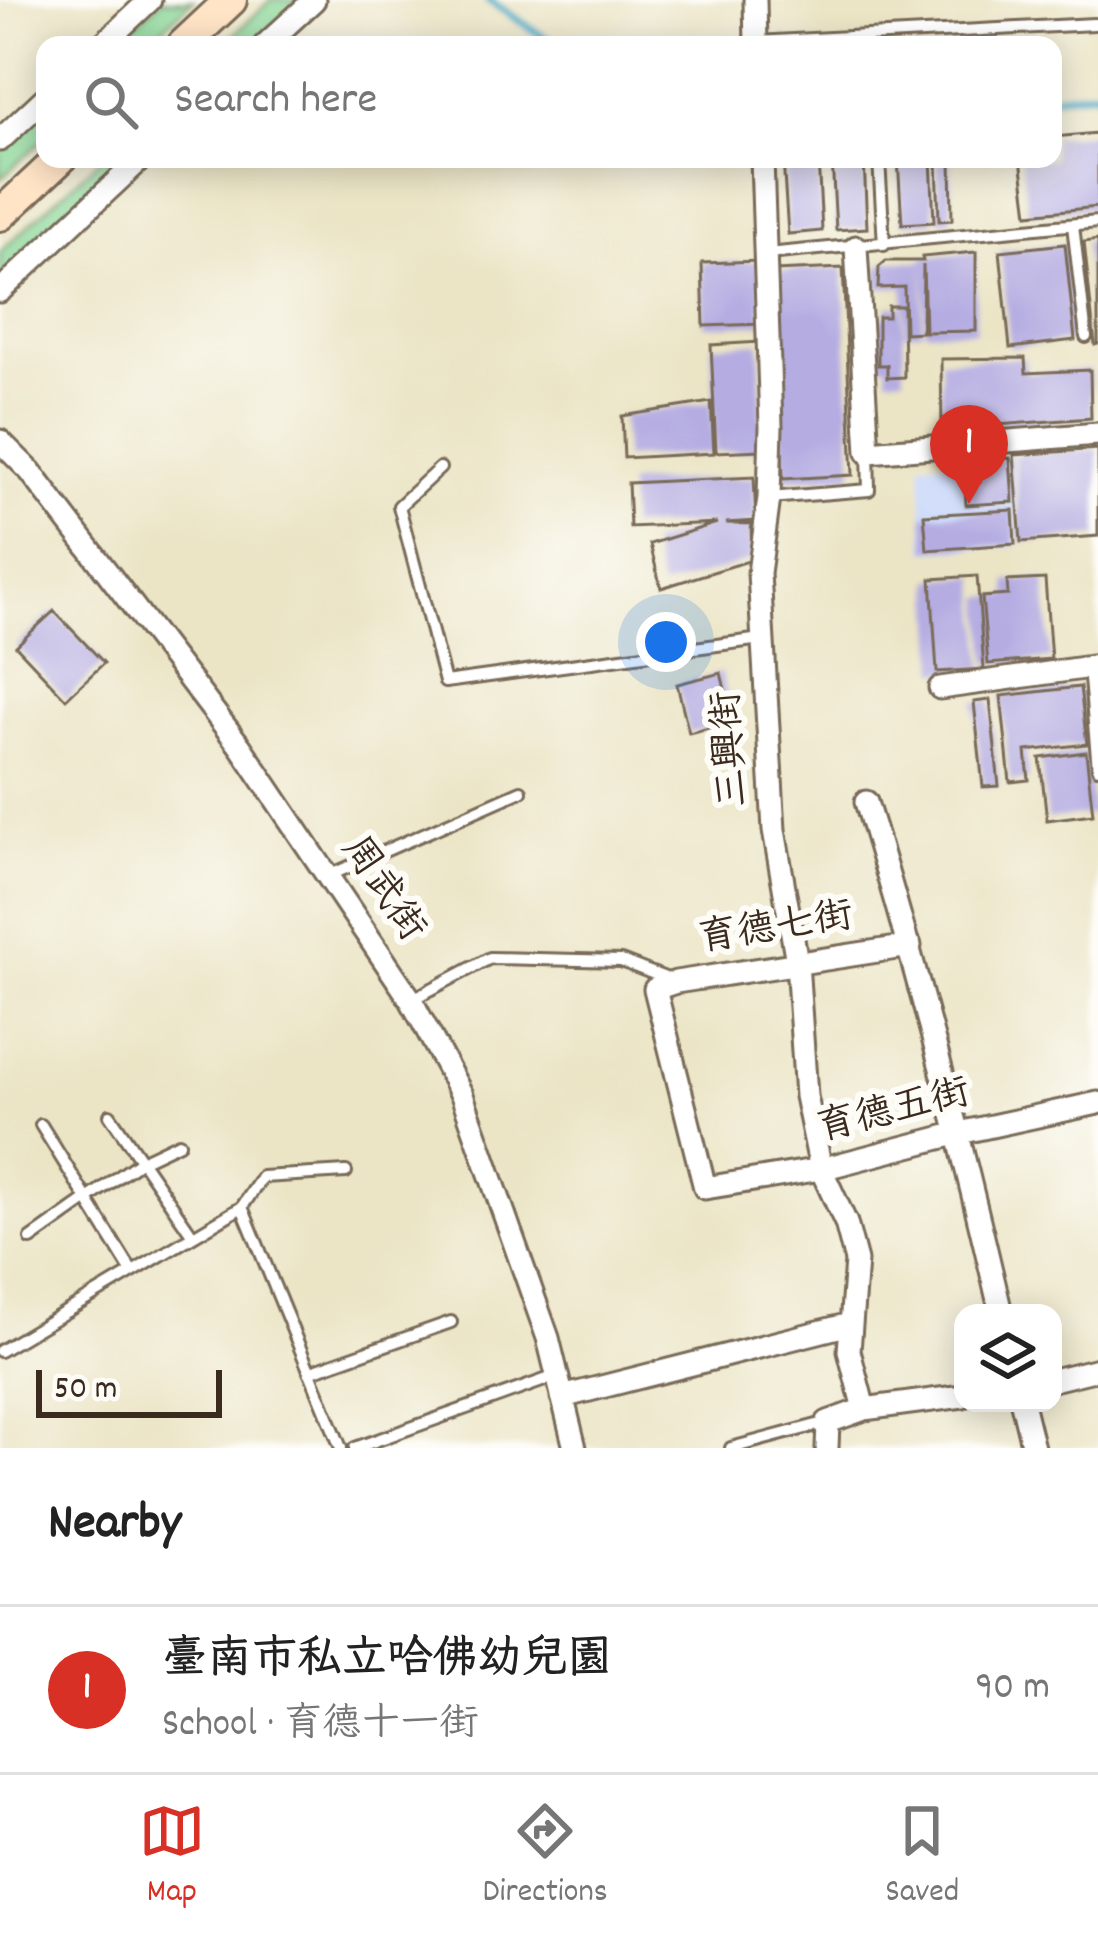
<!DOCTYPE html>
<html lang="en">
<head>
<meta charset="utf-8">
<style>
  body { margin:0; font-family:Dekko,"LXGW WenKai TC",sans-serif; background:#f6f6f6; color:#222 }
  .controls { position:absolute; right:36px; bottom:36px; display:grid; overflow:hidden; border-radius:24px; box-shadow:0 6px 30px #0003 }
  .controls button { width:108px; height:108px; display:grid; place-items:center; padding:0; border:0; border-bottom:3px solid #e0e0e0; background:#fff; color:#222; font:60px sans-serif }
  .scale { position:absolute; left:36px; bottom:30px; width:186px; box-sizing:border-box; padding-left:12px; border:6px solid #3b2a1e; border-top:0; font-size:33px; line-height:42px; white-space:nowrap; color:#3b2a1e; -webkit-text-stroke:9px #fdfcf7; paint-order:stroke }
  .you { position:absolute; left:666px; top:642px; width:42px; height:42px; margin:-30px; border:9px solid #fff; border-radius:50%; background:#1a73e8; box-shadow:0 0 0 18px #1a73e833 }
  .badge { display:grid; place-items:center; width:78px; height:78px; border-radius:50%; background:#d93025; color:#fff; font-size:39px; font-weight:700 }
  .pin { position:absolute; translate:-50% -99px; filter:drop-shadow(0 3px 6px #0008) }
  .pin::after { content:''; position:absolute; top:63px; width:42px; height:36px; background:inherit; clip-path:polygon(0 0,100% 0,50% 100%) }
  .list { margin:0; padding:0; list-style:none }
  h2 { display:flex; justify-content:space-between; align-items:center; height:156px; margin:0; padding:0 48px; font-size:51px }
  h2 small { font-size:39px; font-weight:400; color:#767676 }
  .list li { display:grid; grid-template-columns:78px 1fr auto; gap:36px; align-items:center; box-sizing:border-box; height:168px; padding:0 48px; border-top:3px solid #e0e0e0 }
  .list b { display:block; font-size:45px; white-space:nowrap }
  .list p { margin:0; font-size:39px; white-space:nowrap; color:#767676 }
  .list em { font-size:39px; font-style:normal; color:#767676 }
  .icon { flex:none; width:66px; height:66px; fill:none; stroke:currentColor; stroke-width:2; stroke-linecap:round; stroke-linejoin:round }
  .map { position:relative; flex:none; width:1098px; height:1448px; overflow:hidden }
  .search { position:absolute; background:#fff; box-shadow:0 6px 30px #0003; left:36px; right:36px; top:36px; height:132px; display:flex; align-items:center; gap:30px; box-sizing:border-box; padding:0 42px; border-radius:24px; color:#767676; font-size:45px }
  .sheet { height:324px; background:#fff }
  nav { display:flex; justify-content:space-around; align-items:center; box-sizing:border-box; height:168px; border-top:3px solid #e0e0e0; background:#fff; font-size:33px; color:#767676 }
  nav a { display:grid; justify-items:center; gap:6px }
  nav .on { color:#d93025 }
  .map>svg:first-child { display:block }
</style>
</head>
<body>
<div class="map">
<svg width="1098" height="1448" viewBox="0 0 1098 1448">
  <rect width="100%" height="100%" fill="#fdfcf7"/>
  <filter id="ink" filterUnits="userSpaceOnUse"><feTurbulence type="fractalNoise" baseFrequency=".00833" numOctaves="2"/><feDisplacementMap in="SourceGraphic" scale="24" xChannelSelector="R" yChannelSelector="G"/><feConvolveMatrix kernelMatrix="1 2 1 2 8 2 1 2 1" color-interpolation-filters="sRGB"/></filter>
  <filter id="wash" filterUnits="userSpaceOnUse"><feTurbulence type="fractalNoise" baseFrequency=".004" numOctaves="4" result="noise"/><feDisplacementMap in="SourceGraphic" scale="48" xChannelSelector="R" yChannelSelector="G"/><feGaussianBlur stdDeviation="2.7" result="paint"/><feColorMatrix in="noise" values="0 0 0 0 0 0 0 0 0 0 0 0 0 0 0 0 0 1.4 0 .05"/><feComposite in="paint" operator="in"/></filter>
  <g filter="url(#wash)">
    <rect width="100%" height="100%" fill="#ebe4c5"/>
    <!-- built -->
    <path fill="#cddbfa" d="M1012 455 1017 546 925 551 921 463Z"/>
    <!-- green -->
    <path fill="#87d595" stroke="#61805a" stroke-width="3" d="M162 0H193L145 45H113Z
      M271 0H300L252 45H223Z
      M45 108V138L0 179V150Z
      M100 159H130L0 281V252Z"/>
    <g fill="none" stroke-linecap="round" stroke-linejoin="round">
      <!-- stream -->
      <path stroke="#48aac7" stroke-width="8" d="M488 0 556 45
        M1053 96 1098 91"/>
    </g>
    <g id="blocks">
      <!-- building -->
      <path fill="#b5ade2" d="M1098 133V207L1028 214 1021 159H1053V137Z
        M783 159H818L822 231 788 234Z
        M832 159H864L867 228 836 230Z
        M898 159H931L934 222 902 224Z
        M937 159H951L952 220 939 221Z
        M1098 240V344L1095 345 1084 242Z
        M1065 244 1075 340 1010 348 1000 251Z
        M976 252V331L925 332 923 265 922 332 905 333 904 287 878 288 879 267 886 261H923L922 257Z
        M760 261 762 324 704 326 702 263Z
        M843 268 853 475 783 479 774 271Z
        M888 306H903L904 377 887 378V365H878V317H888Z
        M760 342 762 450 716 452 711 345Z
        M1025 358 1026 373 1090 370 1091 418 942 429 941 359Z
        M711 402 714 453 624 458 622 416Z
        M1098 449V536L1021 542 1014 455Z
        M1010 458 1013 502 966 505 965 484 980 482 978 460Z
        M754 477 756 521 726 523 751 524 752 560 661 588 650 544 717 523 630 527 628 483Z
        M1013 510 1015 544 927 550 924 515Z
        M977 576 984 669 937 672 931 579Z
        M1045 579 1051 659 988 664 982 597 1008 595 1007 581Z
        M54 611 104 663 66 699 16 646Z
        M721 673 733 722 689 733 677 684Z
        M1080 687 1087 744 1026 751 1029 780 1010 782 1001 696Z
        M990 700 999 786 983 787 974 702Z
        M1086 752 1093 814 1047 820 1040 758Z"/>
    </g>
  </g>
  <g filter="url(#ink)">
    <use href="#blocks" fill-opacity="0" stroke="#796b58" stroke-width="3"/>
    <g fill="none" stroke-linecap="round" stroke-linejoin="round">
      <defs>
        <path id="lane" d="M756 42 1094 24
          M879 159 884 245
          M1073 225 1086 337
          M767 254 1098 222
          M440 468 399 506 445 682 761 639
          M769 498 869 490 868 452
          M1089 668 1098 768
          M328 876 521 791
          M411 1000 490 958 621 961 670 980
          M110 1115 193 1236
          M41 1125 132 1272
          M242 1207 341 1448
          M31 1239 141 1161 179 1143
          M0 1351 242 1207 262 1177 346 1172
          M309 1372 451 1322
          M355 1448 556 1376
          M731 1448 828 1422"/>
        <path id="street" d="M755 0 756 45
          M102 45 150 0
          M265 45 314 0
          M0 140 45 98
          M762 159 771 426 769 498 759 573 774 830 797 962 806 1096 821 1169 846 1223 856 1261 849 1351 864 1409 828 1422 827 1448
          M856 247 868 452 1098 434
          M0 291 141 159
          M0 441 30 471 240 746 411 1000 462 1095 548 1338 575 1448
          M940 688 1098 666
          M866 802C918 971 961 1141 1001 1313
          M910 946 676 982 655 989 705 1188 821 1169 959 1133 1098 1103
          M1053 1380 1098 1369
          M562 1397 850 1324
          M1022 1403 1033 1448
          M864 1409 963 1396"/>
        <path id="secondary" d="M183 45 231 0
          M0 215 60 159"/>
      </defs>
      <!-- lane casing -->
      <use href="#lane" stroke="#796b58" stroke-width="16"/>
      <!-- street casing -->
      <use href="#street" stroke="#796b58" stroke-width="27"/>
      <!-- secondary casing -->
      <use href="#secondary" stroke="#796b58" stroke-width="36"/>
      <!-- lane -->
      <use href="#lane" stroke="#fff" stroke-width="10"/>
      <!-- street -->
      <use href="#street" stroke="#fff" stroke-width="21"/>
      <!-- secondary -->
      <use href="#secondary" stroke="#ffe4c6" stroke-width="30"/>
    </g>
  </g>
  <g text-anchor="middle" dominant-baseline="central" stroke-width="12" stroke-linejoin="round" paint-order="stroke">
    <!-- street labels -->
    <g font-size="39" fill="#3b2a1e" stroke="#fdfcf7">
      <text transform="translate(733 749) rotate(-94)">三興街</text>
      <text transform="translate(381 890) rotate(56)">周武街</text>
      <text transform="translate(776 930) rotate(-9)">育德七街</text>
      <text transform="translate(894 1113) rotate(-14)">育德五街</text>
    </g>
  </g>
</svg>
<div class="controls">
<button><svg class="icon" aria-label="layers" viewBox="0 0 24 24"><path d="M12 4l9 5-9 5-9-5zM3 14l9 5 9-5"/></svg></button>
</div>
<div class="scale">50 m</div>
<div class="you"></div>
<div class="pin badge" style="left:969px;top:504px">1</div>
<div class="search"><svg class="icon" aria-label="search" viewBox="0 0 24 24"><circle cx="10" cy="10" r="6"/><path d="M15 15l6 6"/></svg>Search here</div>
</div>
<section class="sheet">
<h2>Nearby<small></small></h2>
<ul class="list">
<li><span class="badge">1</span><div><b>臺南市私立哈佛幼兒園</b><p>School · 育德十一街</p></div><em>90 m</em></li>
</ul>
</section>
<nav>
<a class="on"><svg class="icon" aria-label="map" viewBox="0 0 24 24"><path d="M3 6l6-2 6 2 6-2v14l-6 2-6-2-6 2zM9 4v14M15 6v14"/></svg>Map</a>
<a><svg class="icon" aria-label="directions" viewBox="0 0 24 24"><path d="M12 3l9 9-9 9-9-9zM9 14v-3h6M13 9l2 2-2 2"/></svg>Directions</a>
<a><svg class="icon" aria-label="saved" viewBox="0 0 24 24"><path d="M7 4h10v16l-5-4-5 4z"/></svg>Saved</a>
</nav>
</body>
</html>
